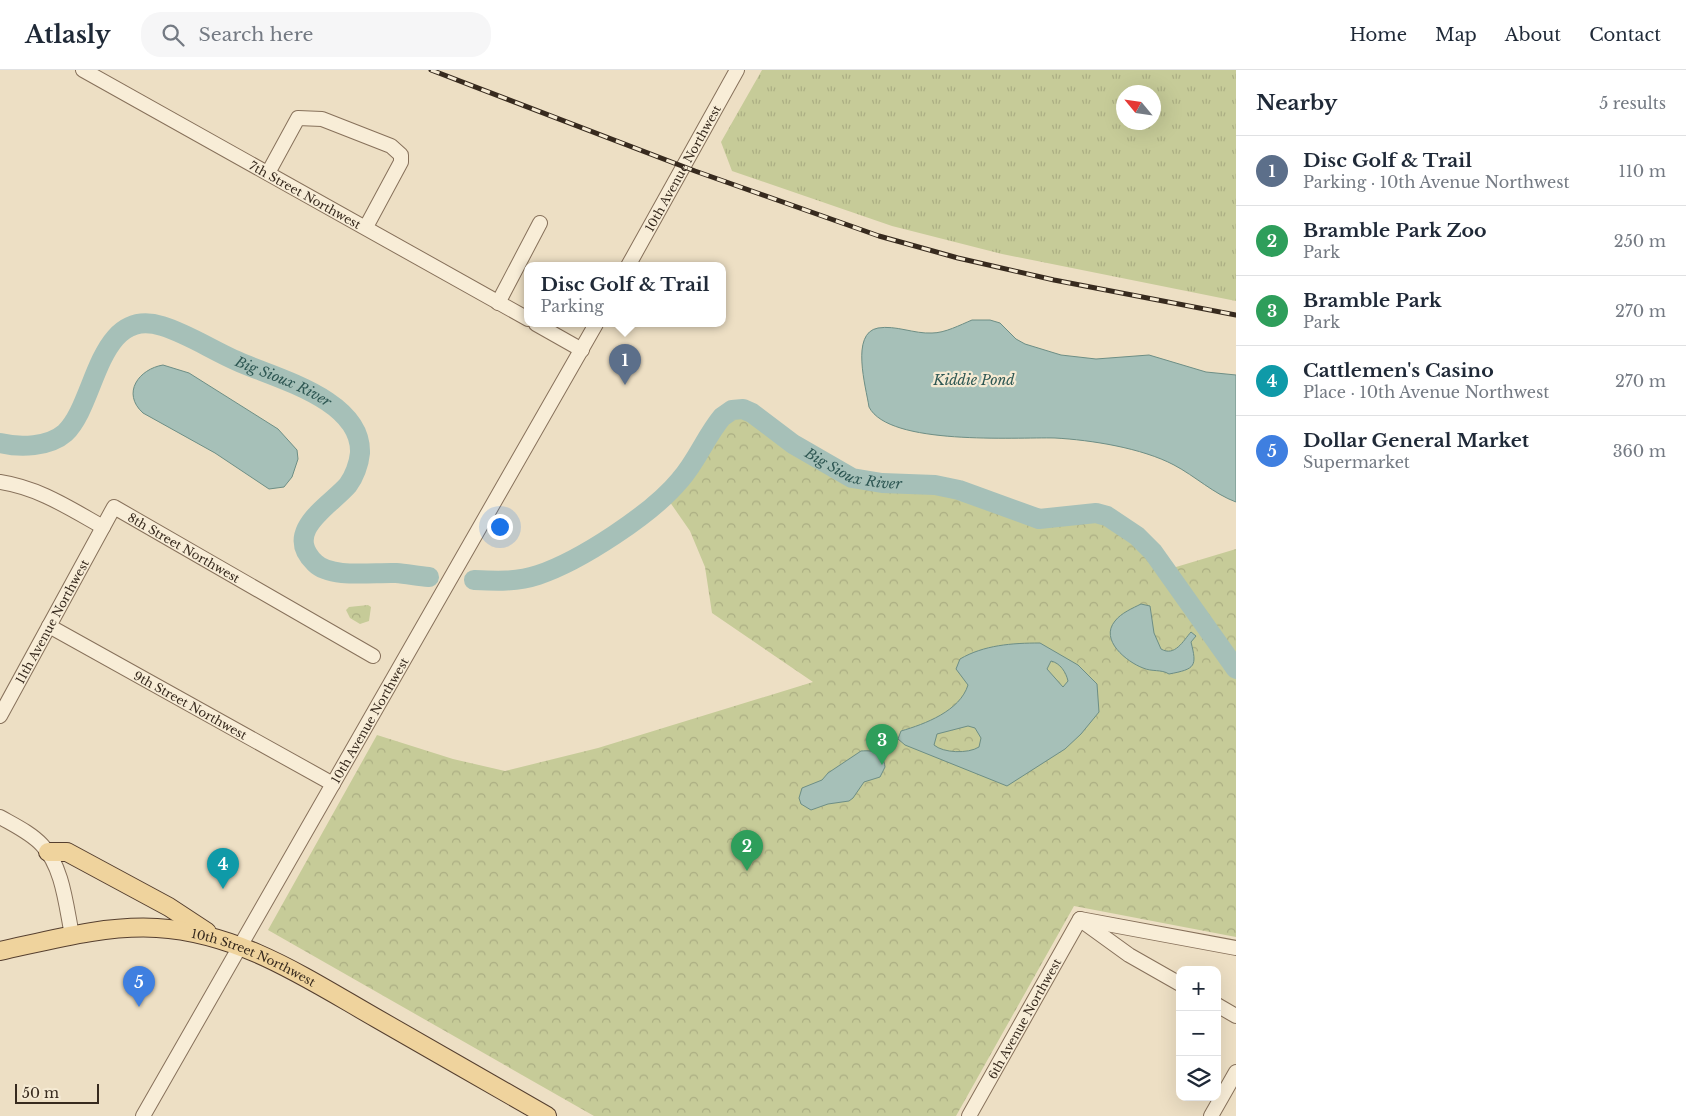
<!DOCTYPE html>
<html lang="en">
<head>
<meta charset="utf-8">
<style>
  body { margin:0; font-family:"Libre Baskerville",serif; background:#f6f6f7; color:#1f2937 }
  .controls { position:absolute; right:15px; bottom:15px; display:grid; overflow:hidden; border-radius:10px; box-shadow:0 5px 20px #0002 }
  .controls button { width:45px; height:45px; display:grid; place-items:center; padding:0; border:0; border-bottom:1px solid #e0e1e3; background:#fff; color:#1f2937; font:25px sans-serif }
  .compass { position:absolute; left:1116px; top:15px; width:45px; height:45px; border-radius:50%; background:#fff; box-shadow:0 5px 20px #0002; rotate:299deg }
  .scale { position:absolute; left:15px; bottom:12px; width:84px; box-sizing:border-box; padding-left:5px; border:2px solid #372a1e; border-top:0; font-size:14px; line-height:18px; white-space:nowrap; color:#372a1e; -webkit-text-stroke:4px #f5ead3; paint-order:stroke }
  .you { position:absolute; left:499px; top:456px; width:18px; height:18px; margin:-12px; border:4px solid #fff; border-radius:50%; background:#1a73e8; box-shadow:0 0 0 8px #1a73e833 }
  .badge { display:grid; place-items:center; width:32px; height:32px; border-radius:50%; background:#952c30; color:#fff; font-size:16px; font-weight:700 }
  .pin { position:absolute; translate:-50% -41px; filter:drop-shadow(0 1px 2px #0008) }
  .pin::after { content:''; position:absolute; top:26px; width:18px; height:15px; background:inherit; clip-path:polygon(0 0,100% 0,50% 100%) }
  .popup { position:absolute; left:524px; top:192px; width:202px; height:65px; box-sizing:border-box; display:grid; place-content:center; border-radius:10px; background:#fff; filter:drop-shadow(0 1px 4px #0005); font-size:16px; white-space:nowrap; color:#747a83 }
  .popup b { font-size:19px; color:#1f2937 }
  .popup::after { content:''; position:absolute; left:50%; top:100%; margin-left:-10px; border:10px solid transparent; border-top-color:#fff }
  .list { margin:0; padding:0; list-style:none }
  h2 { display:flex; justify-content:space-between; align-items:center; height:65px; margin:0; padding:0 20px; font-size:21px }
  h2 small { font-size:16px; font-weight:400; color:#747a83 }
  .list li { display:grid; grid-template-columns:32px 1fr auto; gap:15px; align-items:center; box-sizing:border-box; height:70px; padding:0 20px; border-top:1px solid #e0e1e3 }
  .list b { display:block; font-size:19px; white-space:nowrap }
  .list p { margin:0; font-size:16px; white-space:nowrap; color:#747a83 }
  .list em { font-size:16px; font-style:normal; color:#747a83 }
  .icon { flex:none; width:28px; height:28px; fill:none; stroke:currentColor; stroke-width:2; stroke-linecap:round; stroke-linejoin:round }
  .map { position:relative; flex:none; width:1236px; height:1046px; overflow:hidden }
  header { display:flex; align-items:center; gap:30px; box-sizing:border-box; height:70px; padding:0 25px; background:#fff; border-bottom:1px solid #e0e1e3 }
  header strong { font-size:24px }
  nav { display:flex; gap:28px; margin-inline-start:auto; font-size:18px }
  .search { width:350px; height:45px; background:#f6f6f7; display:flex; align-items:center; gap:12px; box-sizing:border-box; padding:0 18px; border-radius:20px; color:#747a83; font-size:19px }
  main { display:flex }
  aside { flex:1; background:#fff }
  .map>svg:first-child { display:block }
</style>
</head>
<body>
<header>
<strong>Atlasly</strong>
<div class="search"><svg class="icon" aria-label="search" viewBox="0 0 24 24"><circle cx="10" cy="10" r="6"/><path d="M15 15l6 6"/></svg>Search here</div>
<nav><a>Home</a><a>Map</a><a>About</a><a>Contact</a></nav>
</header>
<main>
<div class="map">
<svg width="1236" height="1046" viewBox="0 0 1236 1046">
  <defs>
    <pattern id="grass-tufts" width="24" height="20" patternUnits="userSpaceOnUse" patternTransform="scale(1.25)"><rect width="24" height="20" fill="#c6cb98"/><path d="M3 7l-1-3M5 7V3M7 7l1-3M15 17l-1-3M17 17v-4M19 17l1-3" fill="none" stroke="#abae83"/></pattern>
    <pattern id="park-crowns" width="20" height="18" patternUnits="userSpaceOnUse" patternTransform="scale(1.25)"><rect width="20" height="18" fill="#c6cb98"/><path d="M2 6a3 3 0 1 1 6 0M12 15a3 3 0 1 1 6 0" fill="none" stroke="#abae83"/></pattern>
  </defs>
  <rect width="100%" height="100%" fill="#eddfc4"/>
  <!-- grass -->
  <path fill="url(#grass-tufts)" fill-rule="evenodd" d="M762 0H1236V231L1002 184 892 156 732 101 721 72ZM1124 22H1154V52H1124Z"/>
  <!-- park -->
  <path fill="url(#park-crowns)" d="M743 339C762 347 775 361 792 373 810 386 831 399 851 407 879 418 909 410 937 415 972 422 1003 441 1037 449 1051 452 1065 447 1079 445 1118 439 1145 471 1166 500L1236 479V867L1074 836 956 1046H594L268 860 377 665 453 689 505 701 598 678 813 612 712 543 705 497 690 461 665 425C677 414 688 401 697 387 709 367 716 340 743 339Z
    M368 535 371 537 369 551 360 554 350 548 346 540 349 537Z"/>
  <!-- water -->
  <path fill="#a6c0b8" stroke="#6d8e85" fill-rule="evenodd" d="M972 250H990L1000 253 1016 269 1025 274 1061 285 1096 289 1149 285 1206 302 1236 305V432C1214 424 1195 406 1174 395 1142 378 1091 370 1055 368 1015 367 889 376 869 337 866 317 850 263 878 258 896 255 914 264 932 263 945 263 960 255 972 250Z
    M163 295 189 303 278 359 297 380 298 389 292 407 284 417 269 419 215 383 143 343C121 323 139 299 163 295Z
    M1141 534 1150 536 1154 563 1161 579C1175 587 1183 571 1191 562L1196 566 1191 572C1197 596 1196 599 1169 604 1161 599 1152 602 1143 598 1127 592 1099 570 1115 551 1121 543 1133 538 1141 534Z
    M1040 573 1078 595 1097 614 1099 642 1081 664 1065 679 1007 716 905 675 898 669 901 661C925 654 960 641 968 615L956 599 960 589C984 575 1012 573 1040 573ZM1051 591C1060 593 1066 602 1068 611L1063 617 1047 599ZM968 656 975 658 981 668 979 677C968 684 943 683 934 675L937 664Z
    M861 681C875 680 883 682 885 697L880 707 864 712 853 728 849 731 828 734 811 740 801 734 799 728 802 718 822 710 828 703Z"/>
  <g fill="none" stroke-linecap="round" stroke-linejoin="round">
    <!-- river -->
    <g stroke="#a6c0b8" stroke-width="20">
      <path id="s1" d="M0 373C20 378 49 377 65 363 97 333 97 236 162 256 188 264 212 280 237 291 274 308 362 329 360 383 359 394 354 407 348 415 330 436 282 461 315 493 331 509 374 502 396 503 407 504 418 506 429 507"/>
      <path id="s2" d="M474 510C496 511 517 512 538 505 580 491 652 444 680 410 697 391 706 366 722 347L732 340 743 339 752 343 793 374 852 408 882 413 935 415 959 420 1039 449 1096 443 1107 446 1137 466 1153 482 1236 599"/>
    </g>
    <defs>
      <g id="minor">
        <path id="s3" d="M83 0 528 249"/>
        <path d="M268 103 298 48 322 49 391 76 401 85V92L366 157"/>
        <path id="s4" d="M628 196 737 0"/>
        <path d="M498 233 540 153"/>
        <path d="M536 254 582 280"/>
        <path d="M0 412C39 418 69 438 103 457"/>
        <path id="s5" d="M49 556 333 714"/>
        <path id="s6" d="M0 646 114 437 373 586"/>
        <path d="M0 747C14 755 31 763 42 775 63 797 66 836 72 865"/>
        <path d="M1080 849 1236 878"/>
        <path d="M1082 851 1129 885 1180 914"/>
        <path d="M1217 935 1236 946"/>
        <path id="s7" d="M143 1046 596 254"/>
        <path id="s8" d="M969 1046 1080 849"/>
        <path d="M1211 1046 1236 1002"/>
      </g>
      <g id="major">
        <path d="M48 782H67L169 837 207 862"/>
        <path id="s9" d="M0 881C51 870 104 855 157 858 240 863 306 908 376 948 433 981 490 1013 547 1046"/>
      </g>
    </defs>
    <!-- minor casing -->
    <use href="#minor" stroke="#87715b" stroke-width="16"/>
    <!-- major casing -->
    <use href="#major" stroke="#553f2f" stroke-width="20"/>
    <!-- minor -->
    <use href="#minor" stroke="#f8edd7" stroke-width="14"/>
    <!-- major -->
    <use href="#major" stroke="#efd39d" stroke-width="18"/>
    <defs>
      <path id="rail" d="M431 0 695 101 879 166 958 188 1054 210 1236 245"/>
    </defs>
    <!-- rail casing -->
    <use href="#rail" stroke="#372a1e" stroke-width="5"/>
    <!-- rail -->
    <use href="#rail" stroke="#f5ead3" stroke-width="3" stroke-dasharray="9" stroke-linecap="butt"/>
  </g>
  <g text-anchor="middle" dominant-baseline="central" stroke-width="4.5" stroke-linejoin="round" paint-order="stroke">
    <!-- street labels -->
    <g font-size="12" fill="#372a1e" stroke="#f5ead3">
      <text stroke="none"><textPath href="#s4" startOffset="112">10th Avenue Northwest</textPath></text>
      <text stroke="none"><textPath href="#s3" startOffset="255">7th Street Northwest</textPath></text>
      <text stroke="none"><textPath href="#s6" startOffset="319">8th Street Northwest</textPath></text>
      <text stroke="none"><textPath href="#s6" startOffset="108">11th Avenue Northwest</textPath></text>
      <text stroke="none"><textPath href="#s5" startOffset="162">9th Street Northwest</textPath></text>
      <text stroke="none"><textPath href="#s7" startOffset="456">10th Avenue Northwest</textPath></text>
      <text stroke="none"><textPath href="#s9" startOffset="261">10th Street Northwest</textPath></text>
      <text stroke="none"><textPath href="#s8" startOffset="112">6th Avenue Northwest</textPath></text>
    </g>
    <!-- water labels -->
    <g font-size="14" font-style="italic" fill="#2e5753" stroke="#f5ead3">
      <text x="974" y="310">Kiddie Pond</text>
      <text stroke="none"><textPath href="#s1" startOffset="361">Big Sioux River</textPath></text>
      <text stroke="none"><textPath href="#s2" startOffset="464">Big Sioux River</textPath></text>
    </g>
  </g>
</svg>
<div class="controls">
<button>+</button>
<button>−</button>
<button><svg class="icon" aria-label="layers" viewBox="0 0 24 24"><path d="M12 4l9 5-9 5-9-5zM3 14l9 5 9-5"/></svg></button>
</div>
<svg class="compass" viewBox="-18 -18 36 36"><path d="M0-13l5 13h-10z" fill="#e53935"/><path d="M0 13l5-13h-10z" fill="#747a83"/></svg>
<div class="scale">50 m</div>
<div class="you"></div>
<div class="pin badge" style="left:625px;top:315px;background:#5c6f8a">1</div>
<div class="popup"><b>Disc Golf &amp; Trail</b>Parking</div>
<div class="pin badge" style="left:747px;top:801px;background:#2e9e5b">2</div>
<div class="pin badge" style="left:882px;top:695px;background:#2e9e5b">3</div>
<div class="pin badge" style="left:223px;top:819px;background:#0f9aa8">4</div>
<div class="pin badge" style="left:139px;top:937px;background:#3f7fe0">5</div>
</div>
<aside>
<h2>Nearby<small>5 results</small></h2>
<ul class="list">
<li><span class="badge" style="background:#5c6f8a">1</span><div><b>Disc Golf &amp; Trail</b><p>Parking · 10th Avenue Northwest</p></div><em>110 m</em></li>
<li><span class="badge" style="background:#2e9e5b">2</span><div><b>Bramble Park Zoo</b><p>Park</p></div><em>250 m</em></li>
<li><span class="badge" style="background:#2e9e5b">3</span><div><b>Bramble Park</b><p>Park</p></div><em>270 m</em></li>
<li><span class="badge" style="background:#0f9aa8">4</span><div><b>Cattlemen's Casino</b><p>Place · 10th Avenue Northwest</p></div><em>270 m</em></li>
<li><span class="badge" style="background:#3f7fe0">5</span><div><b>Dollar General Market</b><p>Supermarket</p></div><em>360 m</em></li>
</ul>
</aside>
</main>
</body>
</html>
